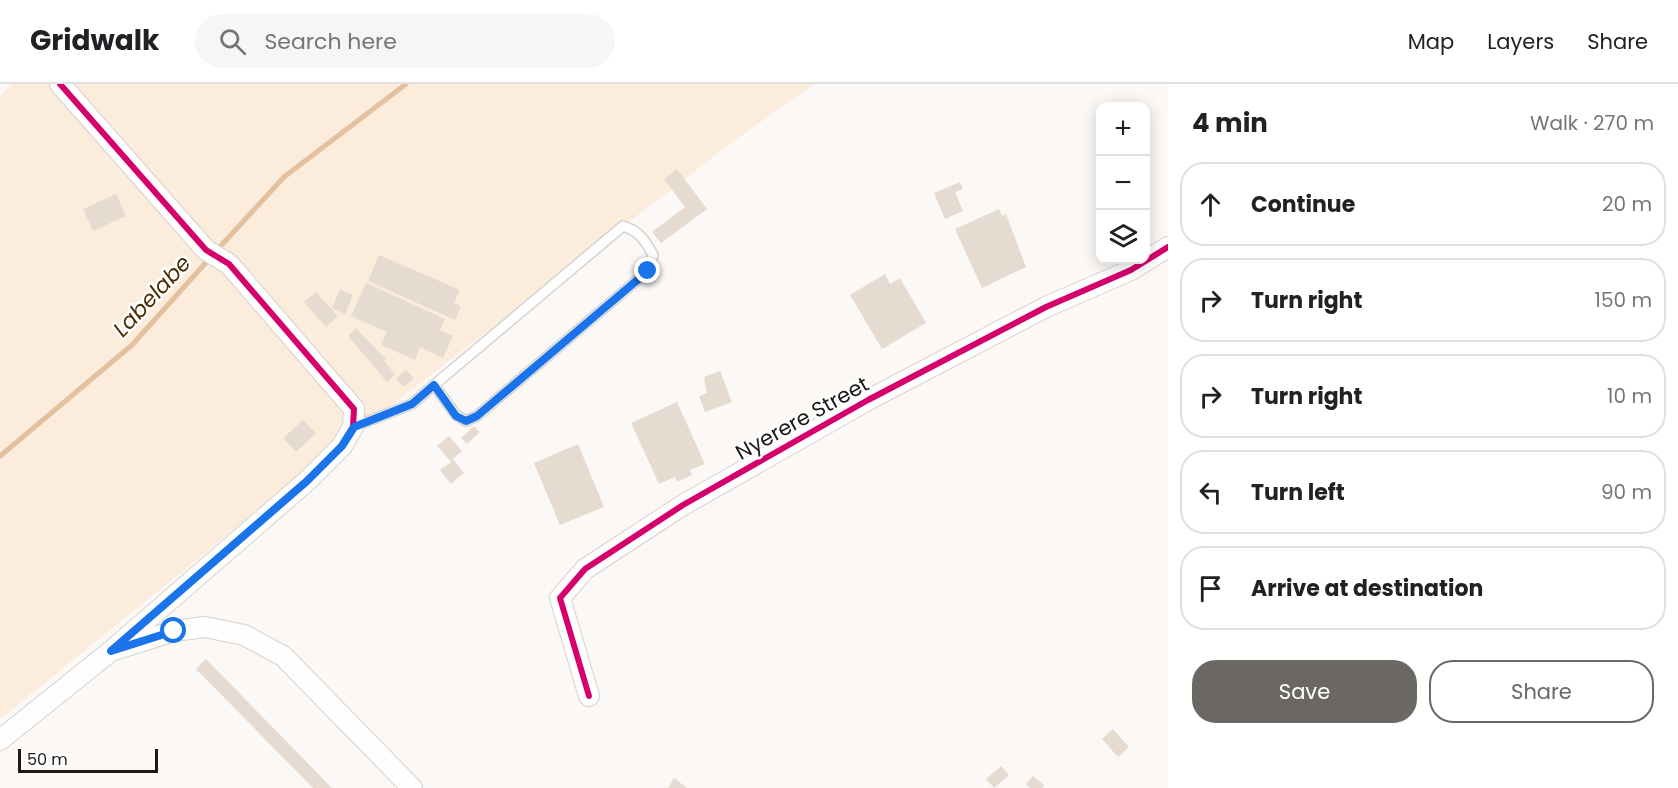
<!DOCTYPE html>
<html lang="en">
<head>
<meta charset="utf-8">
<style>
  body { margin:0; font-family:Poppins,sans-serif; background:#f6f6f6; color:#202124 }
  .controls { position:absolute; right:18px; top:18px; display:grid; overflow:hidden; border-radius:12px; box-shadow:0 3px 15px #0003 }
  .controls button { width:54px; height:54px; display:grid; place-items:center; padding:0; border:0; border-bottom:2px solid #e0e0e0; background:#fff; color:#202124; font:30px sans-serif }
  .scale { position:absolute; left:18px; bottom:15px; width:140px; box-sizing:border-box; padding-left:6px; border:3px solid #1d1a16; border-top:0; font-size:16px; line-height:21px; white-space:nowrap; color:#1d1a16; -webkit-text-stroke:4px #fff; paint-order:stroke }
  .stop { position:absolute; width:18px; height:18px; margin:-14px; border:4px solid #1a73e8; border-radius:50%; background:#fff }
  .stop.end { background:#1a73e8; border-color:#fff; box-shadow:0 2px 6px #0008 }
  .list { margin:0; padding:0; list-style:none }
  h2 { display:flex; justify-content:space-between; align-items:center; height:78px; margin:0; padding:0 24px; font-size:26px }
  h2 small { font-size:20px; font-weight:400; color:#757577 }
  .list li { display:grid; grid-template-columns:39px 1fr auto; gap:18px; align-items:center; box-sizing:border-box; height:84px; margin:0 12px 12px; padding:0 12px; border:2px solid #e0e0e0; border-radius:24px }
  .list b { display:block; font-size:22px; white-space:nowrap }
  .list em { font-size:20px; font-style:normal; color:#757577 }
  .actions { display:flex; gap:12px; padding:18px 24px }
  .actions a { flex:1; padding:14px 0; border:2px solid #6b6864; border-radius:24px; text-align:center; font-size:21px; color:#6b6864 }
  .actions .main { background:#6b6864; color:#fff }
  .icon { flex:none; width:33px; height:33px; fill:none; stroke:currentColor; stroke-width:2; stroke-linecap:round; stroke-linejoin:round }
  .map { position:relative; flex:none; width:1168px; height:704px; overflow:hidden }
  header { display:flex; align-items:center; gap:36px; box-sizing:border-box; height:84px; padding:0 30px; background:#fff; border-bottom:2px solid #e0e0e0 }
  header strong { font-size:28px }
  nav { display:flex; gap:33px; margin-inline-start:auto; font-size:21px }
  .search { width:420px; height:54px; background:#f6f6f6; display:flex; align-items:center; gap:15px; box-sizing:border-box; padding:0 21px; border-radius:33px; color:#757577; font-size:22px }
  main { display:flex }
  aside { flex:1; background:#fff }
  .map>svg:first-child { display:block }
</style>
</head>
<body>
<header>
<strong>Gridwalk</strong>
<div class="search"><svg class="icon" aria-label="search" viewBox="0 0 24 24"><circle cx="10" cy="10" r="6"/><path d="M15 15l6 6"/></svg>Search here</div>
<nav><a>Map</a><a>Layers</a><a>Share</a></nav>
</header>
<main>
<div class="map">
<svg width="1168" height="704" viewBox="0 0 1168 704">
  <rect width="100%" height="100%" fill="#fbf8f5"/>
  <!-- green -->
  <path fill="#fbecdc" d="M12 0H814L735 56 304 389 0 635V13Z"/>
  <g fill="none" stroke-linecap="round" stroke-linejoin="round">
    <!-- stream -->
    <path stroke="#e3c19e" stroke-width="5" d="M216 167 284 93 406 0
      M0 372 132 261 210 174"/>
  </g>
  <!-- building -->
  <path fill="#e6dbd0" d="M677 85 707 125 661 159 652 148 685 123 664 95Z
    M960 98 963 105 955 108 963 127 945 135 934 109Z
    M116 110 126 132 93 147 83 125Z
    M999 125 1002 132 1006 130 1026 183 982 204 955 145Z
    M379 171 460 206 454 219 461 222 455 236 368 197Z
    M885 190 890 200 900 194 926 239 882 265 850 211Z
    M366 199 445 235 440 246 453 252 443 274 420 263 415 276 381 261 387 248 351 232Z
    M340 205 353 211 345 230 332 224Z
    M316 208 338 232 326 243 304 218Z
    M356 244 386 275 384 277 395 290 387 298 348 252Z
    M406 286 414 294 404 303 396 295Z
    M720 287 732 318 705 328 699 312 707 309 704 293Z
    M677 318 705 380 690 386 692 391 677 398 675 393 659 400 631 339Z
    M303 336 316 349 296 368 283 354Z
    M474 342 480 348 467 360 461 354Z
    M449 352 462 367 453 375 464 389 451 400 440 386 451 378 437 362Z
    M578 360 604 423 560 441 534 379Z
    M206 575 332 704H313L196 585Z
    M1113 645 1129 663 1118 673 1102 655Z
    M1001 682 1009 691 994 704 986 695Z
    M1033 692 1044 701 1042 704H1030L1026 700Z
    M674 694 687 704H668Z"/>
  <g fill="none" stroke-linecap="round" stroke-linejoin="round">
    <defs>
      <path id="lane" d="M353 343 412 320 434 301 623 142C639 147 645 156 653 171L648 187 477 332 466 337 456 331 434 301"/>
      <path id="street" d="M60 0 206 166 229 180 354 325 353 343 342 362 307 397 111 567
        M589 612 560 514 585 485 683 421 868 316 1046 223 1131 186 1168 163
        M0 656 111 567 174 547 205 543 244 551 283 572 412 704"/>
    </defs>
    <!-- lane casing -->
    <use href="#lane" stroke="#d5d2cf" stroke-width="12"/>
    <!-- street casing -->
    <use href="#street" stroke="#d5d2cf" stroke-width="22"/>
    <!-- lane -->
    <use href="#lane" stroke="#fefefe" stroke-width="9"/>
    <!-- street -->
    <use href="#street" stroke="#fefefe" stroke-width="20"/>
    <defs>
      <path id="cycleway" d="M60 0 206 166 229 180 354 325 353 343 342 362 307 397 111 567
        M589 612 560 514 585 485 683 421 868 316 1046 223 1131 186 1168 163"/>
    </defs>
    <!-- cycleway casing -->
    <use href="#cycleway" stroke="#fff" stroke-width="10"/>
    <!-- cycleway -->
    <use href="#cycleway" stroke="#d6006c" stroke-width="6"/>
  </g>
  <g fill="none" stroke-linecap="round" stroke-linejoin="round">
    <!-- route -->
    <path stroke="#1a73e8" stroke-width="8" d="M174 547 111 567 307 397 342 362 354 343 412 320 434 301 456 332 466 337 477 332 648 187"/>
  </g>
  <g text-anchor="middle" dominant-baseline="central" stroke-width="5" stroke-linejoin="round" paint-order="stroke">
    <!-- street labels -->
    <g font-size="21" fill="#1d1a16" stroke="#fff">
      <text transform="translate(802 334) rotate(-29)">Nyerere Street</text>
    </g>
    <!-- water labels -->
    <g font-size="22" font-style="italic" fill="#4d2e04" stroke="#fff">
      <text transform="translate(152 212) rotate(-47)">Labelabe</text>
    </g>
  </g>
</svg>
<div class="controls">
<button>+</button>
<button>−</button>
<button><svg class="icon" aria-label="layers" viewBox="0 0 24 24"><path d="M12 4l9 5-9 5-9-5zM3 14l9 5 9-5"/></svg></button>
</div>
<div class="scale">50 m</div>
<div class="stop" style="left:174px;top:547px"></div>
<div class="stop end" style="left:648px;top:187px"></div>
</div>
<aside>
<h2>4 min<small>Walk · 270 m</small></h2>
<ul class="list">
<li><svg class="icon" aria-label="ahead" viewBox="0 0 24 24"><path d="M12 20V5M6 11l6-6 6 6"/></svg><div><b>Continue</b></div><em>20 m</em></li>
<li><svg class="icon" aria-label="right" viewBox="0 0 24 24"><path d="M7 20v-9h11M14 6l5 5-5 5"/></svg><div><b>Turn right</b></div><em>150 m</em></li>
<li><svg class="icon" aria-label="right" viewBox="0 0 24 24"><path d="M7 20v-9h11M14 6l5 5-5 5"/></svg><div><b>Turn right</b></div><em>10 m</em></li>
<li><svg class="icon" aria-label="left" viewBox="0 0 24 24"><path d="M17 20v-9H6M10 6l-5 5 5 5"/></svg><div><b>Turn left</b></div><em>90 m</em></li>
<li><svg class="icon" aria-label="arrive" viewBox="0 0 24 24"><path d="M6 21V4h12l-3 4 3 4H6"/></svg><div><b>Arrive at destination</b></div></li>
</ul>
<div class="actions"><a class="main">Save</a><a>Share</a></div>
</aside>
</main>
</body>
</html>
